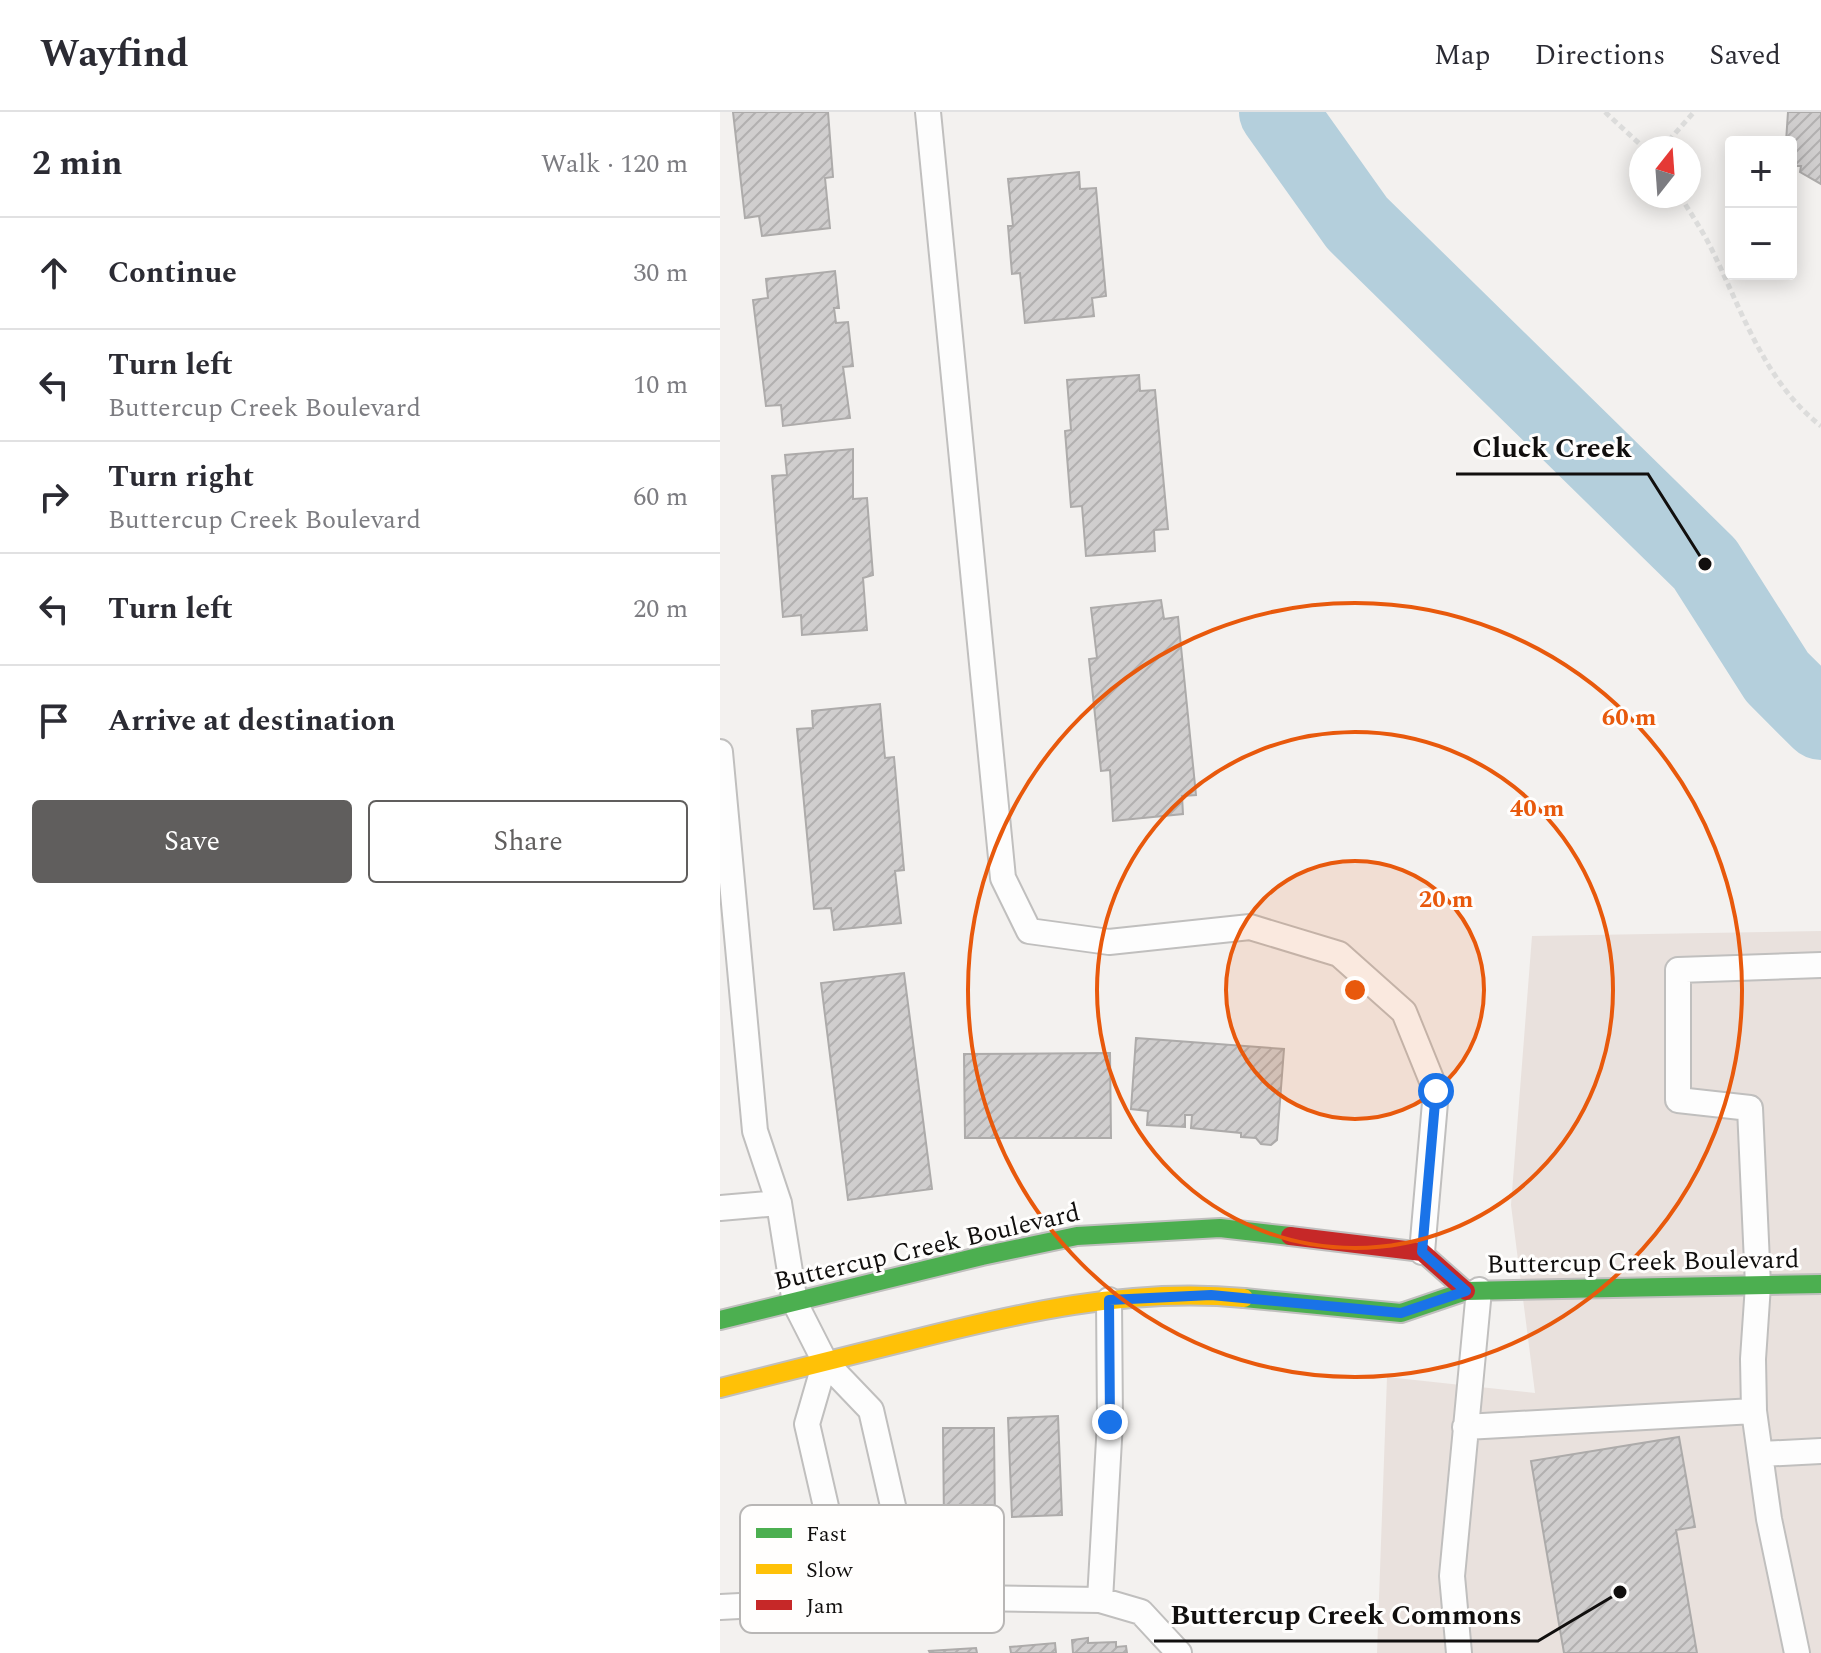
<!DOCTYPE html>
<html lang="en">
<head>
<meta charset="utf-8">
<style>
  body { margin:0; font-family:Spectral,serif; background:#f7f7f7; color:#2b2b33 }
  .controls { position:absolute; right:24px; top:24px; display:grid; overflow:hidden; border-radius:8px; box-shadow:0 4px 20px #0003 }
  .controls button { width:72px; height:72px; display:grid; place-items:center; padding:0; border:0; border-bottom:2px solid #e1e1e2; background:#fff; color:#2b2b33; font:40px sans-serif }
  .compass { position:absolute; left:909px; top:24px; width:72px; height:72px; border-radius:50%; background:#fff; box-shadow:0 4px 20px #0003; rotate:17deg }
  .stop { position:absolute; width:24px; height:24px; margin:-18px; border:6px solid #1a73e8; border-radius:50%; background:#fff }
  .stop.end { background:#1a73e8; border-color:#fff; box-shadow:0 2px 8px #0008 }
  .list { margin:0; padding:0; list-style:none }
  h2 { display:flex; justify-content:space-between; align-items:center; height:104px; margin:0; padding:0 32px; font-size:34px }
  h2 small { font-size:26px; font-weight:400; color:#7c7c81 }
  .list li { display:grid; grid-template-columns:52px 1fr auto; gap:24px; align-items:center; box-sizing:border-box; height:112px; padding:0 32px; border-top:2px solid #e1e1e2 }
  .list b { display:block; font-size:30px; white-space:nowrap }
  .list p { margin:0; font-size:26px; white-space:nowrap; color:#7c7c81 }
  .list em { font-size:26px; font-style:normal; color:#7c7c81 }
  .actions { display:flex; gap:16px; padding:24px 32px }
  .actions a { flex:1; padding:18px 0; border:2px solid #605e5d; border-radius:8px; text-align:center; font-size:28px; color:#605e5d }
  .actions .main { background:#605e5d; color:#fff }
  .icon { flex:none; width:44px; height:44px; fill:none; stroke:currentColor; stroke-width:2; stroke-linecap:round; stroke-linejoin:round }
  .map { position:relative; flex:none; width:1101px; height:1541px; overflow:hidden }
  header { display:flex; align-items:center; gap:48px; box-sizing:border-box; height:112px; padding:0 40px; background:#fff; border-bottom:2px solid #e1e1e2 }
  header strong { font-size:38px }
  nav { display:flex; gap:44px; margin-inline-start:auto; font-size:28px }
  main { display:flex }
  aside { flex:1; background:#fff }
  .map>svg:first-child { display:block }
</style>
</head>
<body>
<header>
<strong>Wayfind</strong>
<nav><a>Map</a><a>Directions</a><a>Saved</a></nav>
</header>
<main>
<aside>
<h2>2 min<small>Walk · 120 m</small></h2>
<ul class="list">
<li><svg class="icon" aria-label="ahead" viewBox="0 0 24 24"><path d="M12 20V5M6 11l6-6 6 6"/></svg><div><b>Continue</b></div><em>30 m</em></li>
<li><svg class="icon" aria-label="left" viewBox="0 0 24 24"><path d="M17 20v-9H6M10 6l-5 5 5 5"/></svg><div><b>Turn left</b><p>Buttercup Creek Boulevard</p></div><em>10 m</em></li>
<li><svg class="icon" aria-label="right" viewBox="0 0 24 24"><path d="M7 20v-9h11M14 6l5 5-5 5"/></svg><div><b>Turn right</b><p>Buttercup Creek Boulevard</p></div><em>60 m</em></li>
<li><svg class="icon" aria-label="left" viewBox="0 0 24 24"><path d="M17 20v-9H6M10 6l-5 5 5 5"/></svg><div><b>Turn left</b></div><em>20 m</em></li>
<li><svg class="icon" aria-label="arrive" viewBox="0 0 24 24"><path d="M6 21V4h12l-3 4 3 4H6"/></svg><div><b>Arrive at destination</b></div></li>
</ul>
<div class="actions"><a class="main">Save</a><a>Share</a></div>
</aside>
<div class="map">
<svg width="1101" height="1541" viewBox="0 0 1101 1541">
  <defs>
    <pattern id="building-hatch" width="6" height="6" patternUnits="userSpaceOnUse" patternTransform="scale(2)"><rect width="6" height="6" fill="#d0cece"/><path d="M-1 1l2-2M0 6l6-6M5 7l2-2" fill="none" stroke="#b2b0b0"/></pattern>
  </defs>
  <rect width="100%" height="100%" fill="#f3f1ef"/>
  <!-- built -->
  <path fill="#e9e1dd" d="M1101 819V1541H657L667 1265 815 1281 791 1093 812 824Z"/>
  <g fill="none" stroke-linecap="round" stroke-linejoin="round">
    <!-- river -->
    <path stroke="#b4cfdc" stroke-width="78" d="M558 0 637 111 985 452 1057 565 1101 609"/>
  </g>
  <!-- building -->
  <path fill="url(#building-hatch)" stroke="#adabaa" stroke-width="2" d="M13 0H108L113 65 105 66 110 116 42 124 39 104 25 106Z
    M1068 0H1101V72L1080 60 1081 54H1071V30H1066Z
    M359 60 360 77 376 76 386 184 372 186 374 204 305 211 300 161 292 162 288 114H293L288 67Z
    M115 159 119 196H114L116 211 128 210 133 254 123 255 130 306 63 314 61 293 46 294 33 188 48 186 46 167Z
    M419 263 420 279 435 278 448 417 434 418 435 439 366 444 362 394 351 395 345 319 351 318 347 268Z
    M133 337V387L147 386 153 463 143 466 147 518 82 523 81 503 63 505 52 364 67 363 65 343Z
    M441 488 444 507 458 505 476 683 462 684 463 702 393 709 390 658 381 659 369 547 377 546 371 496Z
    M160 592 165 646 174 645 184 758 175 759 181 811 114 818 111 796 94 797 77 617 93 616 92 599Z
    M184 861 212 1077 128 1088 101 871Z
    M416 926 564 937 557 1028 551 1033 541 1032 536 1026 521 1025V1021L471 1016 472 1003H465V1015L427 1013 428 999 411 997Z
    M390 941 391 1026H245L244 942Z
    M338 1304 342 1403 292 1405 288 1306Z
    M223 1316H274L275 1413H224Z
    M959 1325 975 1415 956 1418 977 1541H844L811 1349Z
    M368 1526V1531L396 1530V1535L406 1534 407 1541H353L352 1528Z
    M335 1531 336 1541H291L290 1535Z
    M256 1536 257 1541H210L209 1539Z"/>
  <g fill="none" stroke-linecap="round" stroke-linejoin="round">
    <defs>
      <path id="lane" d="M208 0 283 766 309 819 389 830 530 815 619 842 684 900 716 979 702 1140
        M0 640 35 1019 59 1091 75 1191 105 1250 151 1298 182 1433 189 1485
        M0 1096 59 1091
        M105 1250 87 1312 127 1486
        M745 1315 1034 1299
        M1041 1342 1101 1339
        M380 1488 390 1310 389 1188
        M0 1495 189 1485 380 1488 421 1500 459 1541
        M739 1541 732 1464 759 1178
        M1077 1541 1049 1407 1034 1299 1033 1247 1038 1173 1030 996 958 988V858L1101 853"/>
      <path id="fast" d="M524 1186 681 1201 746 1179 1101 1172
        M0 1208 262 1144 357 1124 500 1116 570 1124"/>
      <path id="slow" d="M0 1276C63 1260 126 1244 188 1229 298 1201 410 1175 524 1186"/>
      <path id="jam" d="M570 1124 702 1140 746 1179"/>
    </defs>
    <!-- lane casing -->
    <use href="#lane" stroke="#c0bfbe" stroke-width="28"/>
    <!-- fast casing -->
    <use href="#fast" stroke="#c0bfbe" stroke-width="22"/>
    <!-- slow casing -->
    <use href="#slow" stroke="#c0bfbe" stroke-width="22"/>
    <!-- jam casing -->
    <use href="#jam" stroke="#c0bfbe" stroke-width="22"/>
    <!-- path -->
    <path stroke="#dcdcdb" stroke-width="5" stroke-dasharray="6 4" stroke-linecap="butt" d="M885 0 924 36
      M942 36 974 0
      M960 84C970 100 980 115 989 132 1021 195 1043 269 1101 314"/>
    <!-- lane -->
    <use href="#lane" stroke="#fdfdfd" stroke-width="24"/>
    <!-- fast -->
    <use href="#fast" stroke="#4caf50" stroke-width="18"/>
    <!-- slow -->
    <use href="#slow" stroke="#ffc107" stroke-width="18"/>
    <!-- jam -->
    <use href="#jam" stroke="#c62828" stroke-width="18"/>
  </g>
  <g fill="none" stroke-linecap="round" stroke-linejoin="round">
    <!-- route -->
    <path stroke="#1a73e8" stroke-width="10" d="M390 1310 389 1188 491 1183 681 1201 746 1179 702 1140 716 979"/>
  </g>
  <!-- distance rings -->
  <circle cx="635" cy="878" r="129" fill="#e8590c" fill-opacity=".12"/>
  <g fill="none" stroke="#e8590c" stroke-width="4">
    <circle cx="635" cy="878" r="129"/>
    <circle cx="635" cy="878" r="258"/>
    <circle cx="635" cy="878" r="387"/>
  </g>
  <g text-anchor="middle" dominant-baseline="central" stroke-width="6" stroke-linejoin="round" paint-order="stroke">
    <!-- street labels -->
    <g font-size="26" fill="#110f0e" stroke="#fffefd">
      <text transform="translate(207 1135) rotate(-13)">Buttercup Creek Boulevard</text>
      <text transform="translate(923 1150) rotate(-1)">Buttercup Creek Boulevard</text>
    </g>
  </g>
  <!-- legend -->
  <rect x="20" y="1393" width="264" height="128" rx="12" fill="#fffefd" stroke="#b8b6b5" stroke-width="2"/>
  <rect x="36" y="1416" width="36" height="10" fill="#4caf50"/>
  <rect x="36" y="1452" width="36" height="10" fill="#ffc107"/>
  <rect x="36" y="1488" width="36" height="10" fill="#c62828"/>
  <g font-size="22" fill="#110f0e">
    <text x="86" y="1429">Fast</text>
    <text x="86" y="1465">Slow</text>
    <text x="86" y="1501">Jam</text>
  </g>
  <circle cx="635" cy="878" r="12" fill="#e8590c" stroke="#fffefd" stroke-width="4"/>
  <g font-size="24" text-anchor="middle" font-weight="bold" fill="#e8590c" stroke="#fffefd" stroke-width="6" stroke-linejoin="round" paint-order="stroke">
    <text x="909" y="613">60 m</text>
    <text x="817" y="704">40 m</text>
    <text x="726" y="795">20 m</text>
  </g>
  <!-- callouts -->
  <path fill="none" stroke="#110f0e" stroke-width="3" d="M985 452L928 362H736M900 1480L818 1529H434"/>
  <g fill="#110f0e" stroke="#fffefd" stroke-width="3">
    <circle cx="985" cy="452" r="8"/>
    <circle cx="900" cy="1480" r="8"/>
  </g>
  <g font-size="28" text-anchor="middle" font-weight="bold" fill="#110f0e" stroke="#fffefd" stroke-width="6" stroke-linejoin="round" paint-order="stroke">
    <text x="832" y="345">Cluck Creek</text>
    <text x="626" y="1512">Buttercup Creek Commons</text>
  </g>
</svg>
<div class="controls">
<button>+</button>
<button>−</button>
</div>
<svg class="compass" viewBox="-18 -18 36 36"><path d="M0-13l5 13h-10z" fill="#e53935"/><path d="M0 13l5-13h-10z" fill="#7c7c81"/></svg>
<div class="stop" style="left:716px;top:979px"></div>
<div class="stop end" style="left:390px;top:1310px"></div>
</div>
</main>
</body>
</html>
